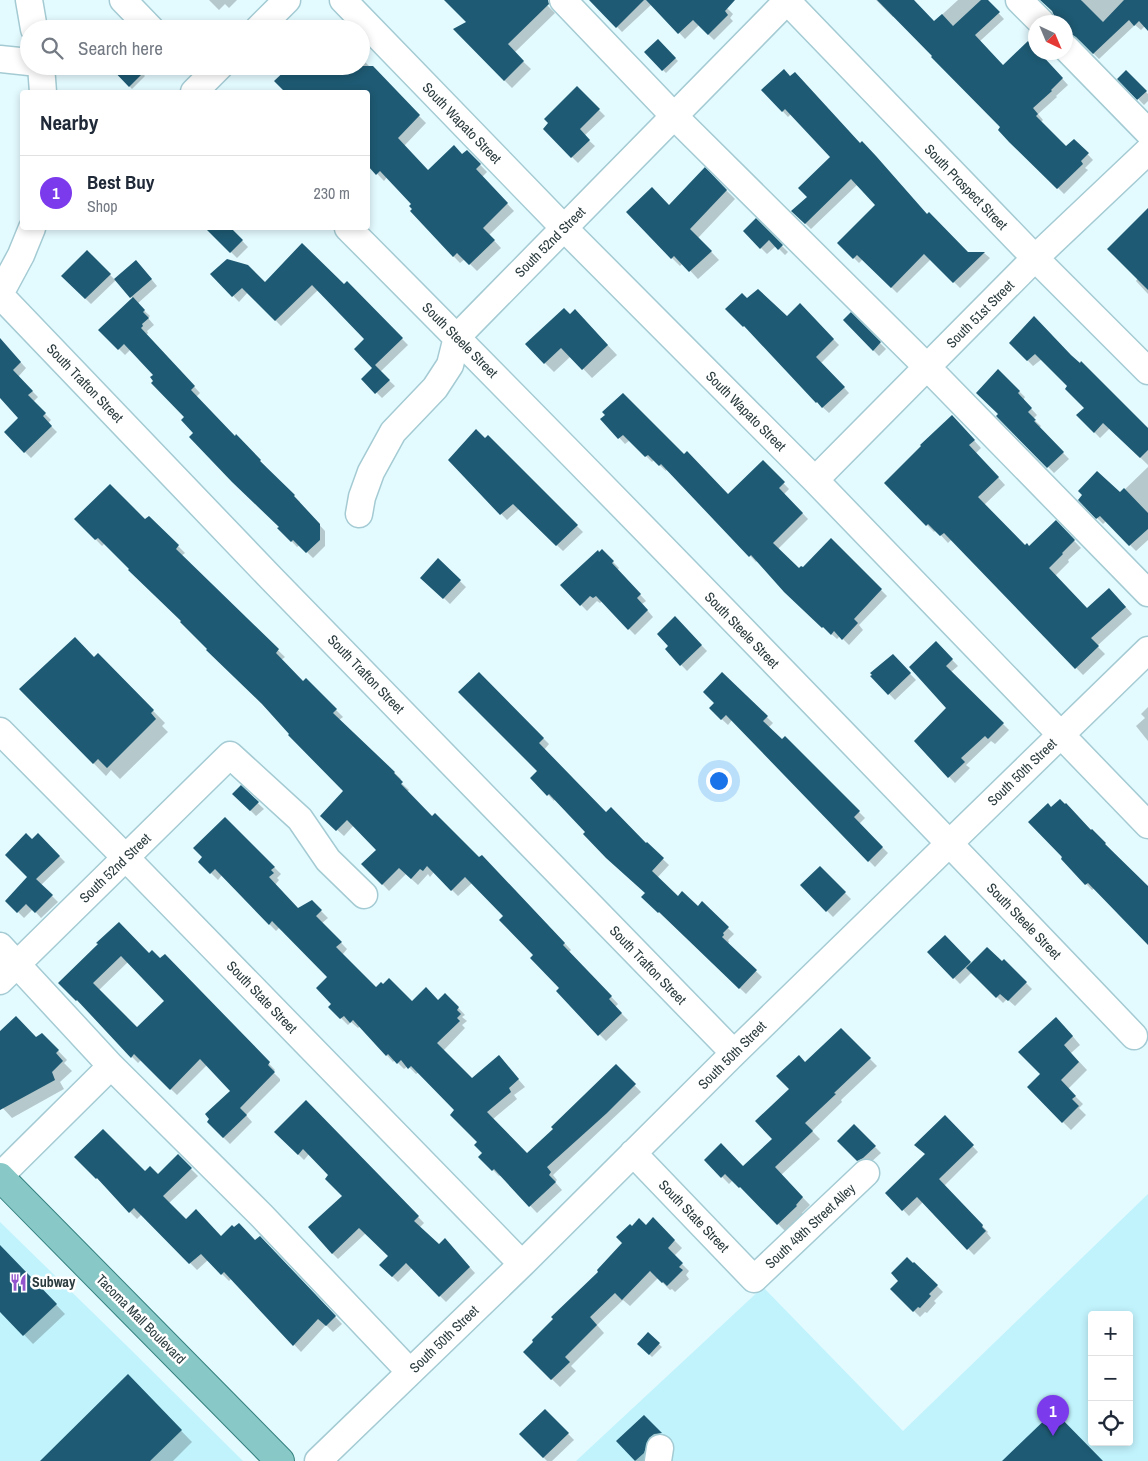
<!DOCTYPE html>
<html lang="en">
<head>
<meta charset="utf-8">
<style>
  body { margin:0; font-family:"Archivo Narrow",sans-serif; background:#f2f2f3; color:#1f2937 }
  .controls { position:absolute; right:15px; bottom:15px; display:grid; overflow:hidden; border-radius:5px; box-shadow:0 2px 8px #0003 }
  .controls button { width:45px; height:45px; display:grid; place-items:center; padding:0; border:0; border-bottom:1px solid #e0e1e3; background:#fff; color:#1f2937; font:25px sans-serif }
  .compass { position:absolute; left:1028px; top:15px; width:45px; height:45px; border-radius:50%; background:#fff; box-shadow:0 2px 8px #0003; rotate:136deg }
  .you { position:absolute; left:718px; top:780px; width:18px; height:18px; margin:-12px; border:4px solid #fff; border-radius:50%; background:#1a73e8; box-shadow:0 0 0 8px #1a73e833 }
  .badge { display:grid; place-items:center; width:32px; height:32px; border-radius:50%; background:#7c3aed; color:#fff; font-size:16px; font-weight:700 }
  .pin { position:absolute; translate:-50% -41px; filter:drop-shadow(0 1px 2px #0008) }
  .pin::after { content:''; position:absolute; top:26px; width:18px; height:15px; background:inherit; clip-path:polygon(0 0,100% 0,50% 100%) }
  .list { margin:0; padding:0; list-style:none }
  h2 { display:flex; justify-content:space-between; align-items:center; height:65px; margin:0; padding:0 20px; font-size:21px }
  h2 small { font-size:16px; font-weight:400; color:#747a83 }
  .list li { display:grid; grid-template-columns:32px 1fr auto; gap:15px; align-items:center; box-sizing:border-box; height:75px; padding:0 20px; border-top:1px solid #e0e1e3 }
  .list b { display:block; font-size:19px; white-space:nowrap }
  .list p { margin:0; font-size:16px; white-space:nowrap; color:#747a83 }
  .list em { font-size:16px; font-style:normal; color:#747a83 }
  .icon { flex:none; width:28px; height:28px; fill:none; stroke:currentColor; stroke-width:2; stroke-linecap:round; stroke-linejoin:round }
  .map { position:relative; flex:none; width:1148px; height:1461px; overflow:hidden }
  .search { position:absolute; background:#fff; box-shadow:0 2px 8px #0003; left:20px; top:20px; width:350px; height:55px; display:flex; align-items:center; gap:12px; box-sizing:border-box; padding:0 18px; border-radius:28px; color:#747a83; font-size:19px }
  .panel { position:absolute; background:#fff; box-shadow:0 2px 8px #0003; left:20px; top:90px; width:350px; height:140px; border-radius:5px }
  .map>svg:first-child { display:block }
</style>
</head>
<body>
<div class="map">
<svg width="1148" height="1461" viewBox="0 0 1148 1461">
  <rect width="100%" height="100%" fill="#e3faff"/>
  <!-- built -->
  <path fill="#c1f3fd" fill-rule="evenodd" d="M1148 1194V1461H576L763 1287 903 1431ZM1092 1315H1129V1442H1092Z
    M0 1222 125 1344 243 1461H0Z"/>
  <!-- shadow -->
  <path fill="#0003" fill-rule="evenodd" d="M209 0H237L229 8 225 4 219 10Z
    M454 0H542L555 13 514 53 531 69 512 88 455 30 468 22Z
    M591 0H719L733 14 730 18 733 21 714 40 699 25 685 39 652 4 622 32Z
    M876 0H912L934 22 958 0H986L1004 19 980 41 1003 66 1038 52 1068 85 1056 96 1057 97 1038 114 1043 120 1041 122 1066 148 1074 140 1093 160 1085 168 1088 170 1064 194 1000 130 1002 127 934 56 894 16 893 17Z
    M1041 0H1067L1075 8 1082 0H1148V27L1145 26 1141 30 1135 25 1099 59 1083 43 1077 39H1072L1066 32V22H1057V17L1053 11Z
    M658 41 678 61 666 73 646 53Z
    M361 58 426 123 404 146 428 172 462 156 467 151 487 172 482 177 514 211 489 235 501 248 477 271 465 259 460 263 436 238 413 204 387 177 384 181 368 164V92H286L276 81 361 66Z
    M107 66H136L145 76 132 89 115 71 113 72Z
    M1126 72 1148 94V101L1144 105 1119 79Z
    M577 88 605 116 584 136 595 146 578 163 544 129Z
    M763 90 928 215 968 253H984L990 258 960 288 931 259 897 293 863 259 859 263 839 243 877 205 858 184 811 229 793 211 808 197 831 157 791 114 788 117Z
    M705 169 735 199 698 238 719 260 698 279 683 263 680 266 672 258 669 206Z
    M1148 213V294L1136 281 1138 278Z
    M756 220 788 252 785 255 776 246 767 254 744 231Z
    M215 228H230L248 247 237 258 211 232Z
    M302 245 344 286 347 283 408 345 380 372 395 386 382 398 363 379 374 368 366 339 318 290 281 326 248 292 239 302 212 274 265 283Z
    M87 251 115 280 142 268 157 286 137 304 150 316 148 318 154 325 147 331 148 333 146 335 200 393 196 397 235 438 242 442 266 467 265 468 300 502 299 503 325 531V546L313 558 300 545 297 547 279 528 280 527 194 433 186 417 155 375 131 349 125 355 100 330 133 299 116 280 91 304 62 276Z
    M747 300 787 318 800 305 839 345 821 363 849 393 829 413 817 402 750 331 726 309Z
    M851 314 886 349 879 356 844 320Z
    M570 315 584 320 617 355 592 378 571 356 554 372 545 363Z
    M1011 343 1072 358 1148 430V465L1110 428 1100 438 1078 415 1085 408 1069 386 1042 359 1033 366Z
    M13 354 26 368 18 377 38 397 33 402 51 420 48 423 57 432 31 458 5 432 20 418 0 395V355Z
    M998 371 1025 397 1023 400 1037 415 1033 419 1041 426 1039 428 1069 459 1054 473 998 416 1000 414Z
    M602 419 684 456 728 496 763 462 789 489 784 494 808 519 778 549 800 570 803 569 831 540 887 596 859 625 863 630 849 645 840 636 837 639 792 598 757 561 756 562 667 469 666 471 654 460 652 462 630 440 625 444Z
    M959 424 981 448 976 453 1005 485 984 505 1025 546 1029 547 1056 522 1081 548 1068 560 1069 562 1055 576 1087 609 1116 596 1132 614 1097 646 1105 654 1083 675 952 539 948 543 936 530 934 532 885 483Z
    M487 437 583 532 563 551 519 509 507 520 450 460Z
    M1148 467V540L1136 551 1106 521 1103 524 1079 500 1120 494Z
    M149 517 185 553 181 556 285 657 281 660 303 682 306 680 343 717 339 720 401 779 399 781 409 790 407 792 432 818 479 859 488 863 571 950 569 952 618 1004 615 1007 628 1020 606 1041 557 991 561 988 504 916 472 883 458 896 434 872 430 877 428 874 418 885 406 874 389 891 363 864 378 850 354 825 344 836 322 816 345 791 183 621 105 543 102 546 76 519 145 521Z
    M602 551 619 568 617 570 646 601 642 604 653 617 635 635 602 601 600 603 597 601 587 611 562 585Z
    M438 560 466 587 450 604 422 577Z
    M675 618 707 651 687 671 667 650 670 646Z
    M936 643 958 666 951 672 1009 730 995 744 991 741 966 765 970 768 955 783 915 741 948 708Z
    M893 656 916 680 895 700 872 676Z
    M94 658 110 667 165 723 162 726 168 732 120 779 111 770 106 776 21 689Z
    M479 674 549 744 544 750 606 814 646 845 647 844 669 865 657 878 678 897 698 908 702 903 734 934 728 940 729 942 727 944 762 977 746 994 643 897 647 894 555 799 554 801 532 778 539 771Z
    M722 674 773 723 768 728 782 741 785 738 865 818 859 824 888 853 875 867 732 720 728 725 710 708 716 703Z
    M1148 707V741L1136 726 1145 718 1141 714Z
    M241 787 264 809 256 816 234 794Z
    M1052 809 1092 830 1148 890V943L1095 888 1092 890 1062 859Z
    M225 819 281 874 277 878 279 880 275 885 298 909 311 901 328 918 322 923 347 949 342 955 376 989 412 1002 438 1001 445 994 465 1015 462 1017 467 1021 462 1025 465 1028 443 1051 472 1080 505 1064 525 1087 514 1095 517 1099 493 1119 527 1155 555 1129 616 1066 641 1092 553 1175 557 1180 555 1182 562 1190 537 1213 501 1175 499 1176 480 1157 484 1153 479 1142 456 1110 419 1072 416 1074 408 1066 404 1069 395 1060 393 1062 360 1026 358 1028 351 1022 348 1025 336 1013 333 1004 329 977 280 927 276 931 222 875 218 880 200 862Z
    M38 835 65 862 41 885 58 902 41 918 33 909 24 918 7 901 29 877 32 841Z
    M820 868 851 899 833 917 802 885Z
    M945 937 971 964 1002 963 1004 961 1032 989 1015 1006 1007 999 1003 1003 972 972 960 984 929 952Z
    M100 944 149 954 160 960 165 956 275 1070 273 1072 280 1079V1081L246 1115 252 1122 230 1144 208 1122 232 1091 207 1065 177 1095 141 1060 138 1063 60 983ZM128 962 166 1001 137 1029 99 990Z
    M1064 1026 1080 1045 1071 1053 1087 1070 1068 1089 1083 1104 1079 1108 1086 1115 1071 1130 1028 1087 1042 1074Z
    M841 1030 877 1066 841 1100 842 1102 812 1131 820 1139 781 1175 810 1205 802 1213 803 1214 785 1231 748 1193 733 1180 729 1184 706 1160 743 1168 774 1139 790 1089 805 1063Z
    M0 1033 37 1039 42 1034 67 1060 64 1063 72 1071 60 1082 64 1089 12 1118 0 1105Z
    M306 1102 424 1223 419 1228 439 1246H450L475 1273 446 1302 412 1268 398 1282 381 1265 390 1256 366 1233 338 1259 332 1253 343 1196 330 1175 309 1154 304 1160 276 1132Z
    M945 1117 978 1152 944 1186 988 1232 987 1233 991 1238 974 1255 923 1202 909 1216 887 1193 926 1154Z
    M854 1126 881 1153 869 1164 864 1167 839 1141Z
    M178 1156 198 1176 169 1203 186 1221 221 1237 255 1242 260 1237 342 1324 333 1332 326 1325 301 1352 232 1278 229 1281 208 1260 197 1270 142 1214 137 1219 76 1157 158 1176Z
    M653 1219 682 1248 674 1256 689 1271 686 1275 689 1279 675 1292 672 1289 670 1290 658 1278 630 1306 623 1300 597 1325 604 1333 571 1366 576 1371 560 1387 524 1352 600 1272 624 1243 632 1227H646Z
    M8 1255 65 1314 33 1344 0 1310V1263Z
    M914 1263 943 1292 934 1301 936 1303 927 1313 925 1312 920 1317 892 1289Z
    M648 1334 662 1347 652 1357 639 1344Z
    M128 1376 192 1442 173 1461H41Z
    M545 1410 574 1440 552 1461H547L521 1434Z
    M644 1417 666 1439 648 1461H636L618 1442Z"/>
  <!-- building -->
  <path fill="#1e5a73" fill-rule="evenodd" d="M444 0H548L549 4 508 44 524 61 504 81 453 29 466 22Z
    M589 0H644L616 28Z
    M646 0H735L725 11 728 15 708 35 693 20 678 34Z
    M877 0H914L934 21 942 14 953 26 981 0H988L1000 12 975 35 1003 65 1028 41 1036 48V52H1039L1063 78 1051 90 1052 91 1033 108 1038 114 1036 116 1066 146 1074 139 1089 153 1081 161 1083 164 1057 189 1009 142 998 130 1000 127 931 57 932 56Z
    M1040 0H1081L1103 22 1124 0H1148V31L1139 21 1134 26 1129 20 1093 54 1076 37 1071 34 1066 33V22H1057L1052 11Z
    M658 39 676 58 662 71 644 52Z
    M109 66H150L129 87Z
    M290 66H373L420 115 398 138 428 170 454 145 462 154 467 150 481 164 476 169 508 203 483 228 495 240 469 265 457 253 453 257 410 211 412 209 409 206 411 204 380 171 376 175 368 166V92H285L274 81Z
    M784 69 790 76 795 72 860 143 862 141 876 156 927 214 929 212 968 252H985L953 283 924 254 891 288 857 255 853 259 837 243 875 205 851 179 805 224 791 211 807 197 798 188 830 157 785 109 782 112 761 90Z
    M1126 70 1147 91 1137 100 1117 79Z
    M577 86 600 109 580 129 590 140 571 158 543 129 548 123 544 119Z
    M705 167 727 190 690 229 712 251 689 272 674 256 671 259 626 212 652 187 669 205Z
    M1148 208V290L1107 249Z
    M756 218 783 245 778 250 769 240 760 249 743 231Z
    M205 228H231L243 240 230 253Z
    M302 243 344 284 347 281 403 338 375 365 390 380 375 394 361 379 372 368 354 349 364 339 312 285 275 321 242 288 232 297 210 274 227 259 248 265 265 282Z
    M87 250 111 274 85 299 61 276Z
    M136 260 152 279 130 298 114 279Z
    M758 289 787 316 800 303 834 339 816 357 845 387 822 408 817 402 816 403 744 326 743 327 725 309 742 293 747 298Z
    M133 297 145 310 143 312 149 318 142 324 143 326 141 328 195 386 191 390 235 436 236 434 261 460 260 461 295 495 294 496 320 524V540L306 553 293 540 291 542 277 528 279 527 232 482 189 437 193 433 181 420 184 417 151 383 153 381 150 377 153 375 124 344 118 350 98 330Z
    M564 308 570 314 575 309 608 345 582 370 561 348 544 364 525 344Z
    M851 312 881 342 873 351 843 320Z
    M1034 316 1071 355 1080 363 1081 361 1148 428V450L1140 458 1103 423 1094 433 1076 415 1084 408 1065 389 1067 386 1035 354 1027 361 1009 343Z
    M0 338 21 362 13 370 33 391 28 395 46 413 43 416 52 426 24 453 4 432 18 418 0 398Z
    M998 369 1020 391 1018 393 1032 408 1028 412 1036 420 1034 421 1064 452 1047 468 996 416 998 414 976 393Z
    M623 393 684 454 687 451 728 494 763 460 785 482 779 488 803 513 773 543 799 568 801 566 803 567 831 538 882 589 854 619 858 623 842 640 834 631 831 635 823 627 822 628 784 592 751 555 749 557 661 464 659 466 648 455 645 457 623 435 618 439 600 419 605 415 602 412Z
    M952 415 975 440 969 445 999 477 978 497 1025 545 1027 543 1029 546 1056 520 1075 540 1062 553 1063 554 1049 568 1087 608 1109 588 1126 607 1091 638 1099 646 1075 669 944 533 940 536 928 524 926 526 884 483 921 446 920 445Z
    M476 429 485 438 488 435 578 525 556 546 513 504 500 515 448 460Z
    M1097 471 1120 492 1124 488 1148 513V529L1129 546 1100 516 1096 519 1078 500 1082 495 1078 491Z
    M110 484 145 519 149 516 179 545 176 549 279 649 276 653 303 681 306 678 337 709 333 713 395 772 394 773 403 782 401 784 432 816 435 813 479 857 482 855 565 943 563 945 612 996 609 999 622 1013 598 1036 556 991 559 988 530 958 533 955 499 920 503 916 465 877 451 891 427 866 423 871 420 869 411 879 399 868 382 885 361 864 376 850 347 820 336 831 320 816 343 791 288 735 289 734 262 704 206 650 207 649 180 622 181 621 128 570 129 569 98 538 95 540 74 519Z
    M602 549 614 561 612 563 641 594 637 598 648 610 628 630 596 596 593 598 590 596 580 606 560 585 598 550 599 552Z
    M438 558 461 580 443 599 420 578Z
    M675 616 702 645 680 666 665 649 668 646 657 634Z
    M75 637 94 657 98 653 154 710 151 713 156 719 107 768 98 759 93 764 19 689Z
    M936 641 953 659 946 666 1004 723 988 739 985 736 961 758 965 762 948 778 914 741 946 708 909 667Z
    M893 654 911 673 888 695 870 676 872 675 870 673Z
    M479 672 544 738 539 743 606 812 611 807 646 843 647 842 664 858 652 871 678 896 682 891 698 906 702 901 729 927 723 933 724 935 722 937 757 970 739 989 659 912 658 913 641 897 645 893 606 858 583 834 585 832 549 794 547 796 530 778 537 771 458 692Z
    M722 672 768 716 763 721 782 739 785 736 860 811 854 817 883 847 868 862 726 715 721 720 709 708 714 703 703 692Z
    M241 785 259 802 250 811 232 794Z
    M1060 799 1065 804 1066 803 1091 830 1092 829 1106 843 1105 844 1148 886V945L1088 883 1085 885 1061 859 1062 857 1028 822 1048 803 1051 807Z
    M225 817 275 867 271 870 274 873 269 877 298 908 312 900 322 910 316 916 342 942 336 947 376 987 381 982 383 984 389 978 412 1001 426 987 438 1000 445 993 459 1007 457 1010 461 1014 457 1018 460 1021 437 1043 472 1078 499 1055 519 1079 509 1088 511 1092 487 1112 527 1153 553 1129 551 1127 616 1064 636 1084 607 1113 547 1167 551 1172 549 1175 556 1182 529 1207 494 1169 492 1171 478 1157 482 1153 474 1145 477 1142 450 1115 454 1110 411 1066 408 1069 401 1060 397 1064 388 1054 386 1056 353 1020 350 1023 344 1016 340 1019 328 1007 331 1004 316 988 327 977 272 921 269 925 215 869 210 874 198 862 202 857 193 848Z
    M26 833 32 839 38 833 60 856 36 879 53 895 35 913 26 904 17 913 5 901 27 877 5 855Z
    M820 866 846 892 826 912 800 885Z
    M119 922 149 953 152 950 160 958 165 954 270 1062 268 1065 275 1072 240 1108 247 1115 223 1138 207 1122 209 1119 205 1114 230 1091 200 1059 170 1090 134 1054 131 1058 77 1000 76 1001 58 983 98 944 96 943ZM121 956 164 1001 137 1027 93 983Z
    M945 935 971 962 953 979 927 952Z
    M987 947 1002 961 1004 959 1027 982 1008 1001 1000 994 996 998 966 968Z
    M16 1016 36 1037 42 1033 59 1050 56 1053 63 1061 52 1072 55 1080 0 1110V1031Z
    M1056 1017 1073 1036 1064 1045 1079 1062 1061 1080 1076 1096 1072 1099 1079 1106 1062 1123 1027 1087 1040 1074 1018 1052Z
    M841 1028 871 1058 834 1093 836 1094 805 1123 813 1131 775 1167 803 1197 796 1205 797 1206 777 1225 740 1187 739 1188 725 1174 721 1178 704 1160 721 1143 743 1166 772 1139 755 1121 789 1089 776 1076 799 1055 805 1062Z
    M306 1100 419 1216 414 1221 439 1244 445 1238 470 1267 439 1297 406 1263 392 1277 379 1265 388 1256 359 1228 332 1254 308 1227 342 1196 325 1179 328 1175 303 1149 298 1155 274 1132Z
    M945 1115 974 1145 939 1179 983 1225 982 1227 986 1231 967 1250 917 1197 902 1211 885 1193 925 1154 914 1145Z
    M854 1124 876 1146 863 1158 857 1161 837 1141Z
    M103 1129 145 1171 150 1166 158 1174 178 1154 192 1168 163 1196 186 1219 196 1209 221 1236 232 1225 234 1227 239 1223 255 1240 260 1236 336 1316 326 1326 318 1319 293 1346 224 1272 221 1275 201 1254 189 1264 134 1208 129 1213 97 1178 96 1179 74 1157Z
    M653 1217 675 1240 668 1248 683 1263 679 1267 683 1270 667 1286 663 1282 662 1283 650 1271 622 1300 615 1293 590 1317 597 1325 565 1357 570 1362 551 1380 523 1352 533 1342 532 1340 553 1319 551 1317 598 1272 597 1270 622 1243 616 1237 630 1224 632 1226 639 1218 646 1225Z
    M0 1245 57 1304 23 1336 0 1312Z
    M907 1257 913 1263 914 1262 938 1285 929 1294 931 1296 920 1308 918 1307 913 1312 890 1289 898 1281 891 1273Z
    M648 1332 660 1343 649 1355 637 1344Z
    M128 1374 182 1430 150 1461H40Z
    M545 1409 569 1433 543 1458 519 1434Z
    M1054 1411 1103 1461H1002Z
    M644 1415 662 1433 654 1434 649 1438 644 1453 635 1461 616 1441Z"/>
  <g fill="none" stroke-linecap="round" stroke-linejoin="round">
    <defs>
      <path id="minor" d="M29 0 34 29
        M123 0 151 29
        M343 0 564 228 815 480 1148 825
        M563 0 674 116 927 367 1148 593
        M786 0 1035 258 1148 371
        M1019 0 1041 22
        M258 29 287 0
        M1066 48 1148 132
        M0 59 29 62
        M41 66 43 92
        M194 92 220 66
        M348 228C613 494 874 764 1134 1036
        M0 294 21 255 32 228
        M0 295 271 578 734 1053
        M815 480 1035 258 1148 151
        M359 514 362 497 371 472 393 432 435 388 450 365 457 337 788 0
        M0 731 126 858 522 1264
        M0 946 111 1066 261 1215 410 1372
        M0 981 230 755 300 819 328 860 364 895
        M633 1153 754 1279 866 1173
        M0 1176 111 1066
        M318 1461 522 1264 734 1053 1148 650
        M658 1461 660 1448"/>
      <path id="major" d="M0 1177 280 1461"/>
    </defs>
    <!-- minor casing -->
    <use href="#minor" stroke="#a4cbd3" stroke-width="29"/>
    <!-- major casing -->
    <use href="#major" stroke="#34807f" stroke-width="30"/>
    <!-- minor -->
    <use href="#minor" stroke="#fff" stroke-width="26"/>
    <!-- major -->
    <use href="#major" stroke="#88c9c7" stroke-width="28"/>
  </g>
  <!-- icons -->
  <defs>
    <symbol id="restaurant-bare" viewBox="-9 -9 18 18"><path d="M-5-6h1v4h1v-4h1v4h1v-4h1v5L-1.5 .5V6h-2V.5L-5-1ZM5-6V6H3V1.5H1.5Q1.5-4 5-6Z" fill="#9355cb" stroke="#fff" stroke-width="2.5" paint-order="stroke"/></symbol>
  </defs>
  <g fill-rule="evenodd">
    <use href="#restaurant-bare" x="6" y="1270" width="25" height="25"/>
  </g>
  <g text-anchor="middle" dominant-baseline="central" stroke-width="5" stroke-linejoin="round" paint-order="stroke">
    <!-- street labels -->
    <g font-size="14" fill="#2b3b3e" stroke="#fff">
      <text transform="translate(462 123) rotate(46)">South Wapato Street</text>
      <text transform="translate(966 187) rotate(46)">South Prospect Street</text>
      <text transform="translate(550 242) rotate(-45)">South 52nd Street</text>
      <text transform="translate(980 314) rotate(-45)">South 51st Street</text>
      <text transform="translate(460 340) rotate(45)">South Steele Street</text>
      <text transform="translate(85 383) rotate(46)">South Trafton Street</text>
      <text transform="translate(746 411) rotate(45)">South Wapato Street</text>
      <text transform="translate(742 630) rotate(46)">South Steele Street</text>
      <text transform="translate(366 674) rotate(46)">South Trafton Street</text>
      <text transform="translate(1022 772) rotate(-44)">South 50th Street</text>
      <text transform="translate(115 868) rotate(-44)">South 52nd Street</text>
      <text transform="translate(1024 921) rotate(46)">South Steele Street</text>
      <text transform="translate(648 965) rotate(46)">South Trafton Street</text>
      <text transform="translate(262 997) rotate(46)">South State Street</text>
      <text transform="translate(732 1055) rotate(-45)">South 50th Street</text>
      <text transform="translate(694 1216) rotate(46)">South State Street</text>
      <text transform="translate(810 1226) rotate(-43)">South 49th Street Alley</text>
      <text transform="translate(141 1319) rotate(45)">Tacoma Mall Boulevard</text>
      <text transform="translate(444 1339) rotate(-44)">South 50th Street</text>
    </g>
    <!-- poi labels -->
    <g font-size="14" font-weight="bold" fill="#2b3b3e" stroke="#fff" text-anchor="start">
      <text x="32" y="1282">Subway</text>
    </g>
  </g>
</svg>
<div class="controls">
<button>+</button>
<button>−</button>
<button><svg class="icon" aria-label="locate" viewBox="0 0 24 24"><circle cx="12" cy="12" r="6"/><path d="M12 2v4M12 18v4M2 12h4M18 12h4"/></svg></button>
</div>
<svg class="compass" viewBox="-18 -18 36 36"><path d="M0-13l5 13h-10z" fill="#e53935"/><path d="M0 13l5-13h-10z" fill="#747a83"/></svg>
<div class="you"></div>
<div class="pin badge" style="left:1053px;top:1436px">1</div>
<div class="search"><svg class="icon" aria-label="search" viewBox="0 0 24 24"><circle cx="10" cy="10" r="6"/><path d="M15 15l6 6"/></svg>Search here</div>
<section class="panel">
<h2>Nearby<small></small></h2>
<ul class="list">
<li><span class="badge">1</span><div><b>Best Buy</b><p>Shop</p></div><em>230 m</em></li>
</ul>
</section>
</div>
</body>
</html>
